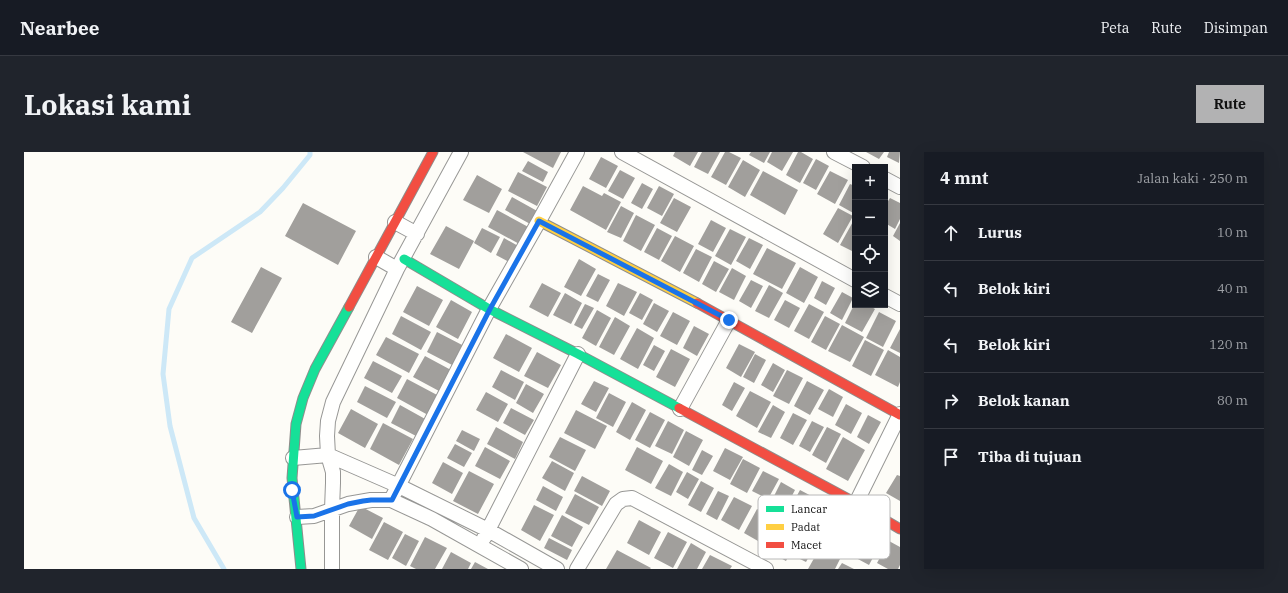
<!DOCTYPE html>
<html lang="id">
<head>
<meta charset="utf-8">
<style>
  body { margin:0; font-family:"IBM Plex Serif",serif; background:#20242c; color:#f1f3f6 }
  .controls { position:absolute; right:12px; top:12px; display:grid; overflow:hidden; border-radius:0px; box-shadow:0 4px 16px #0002 }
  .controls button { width:36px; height:36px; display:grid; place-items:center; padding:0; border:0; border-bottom:1px solid #363941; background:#171b24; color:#f1f3f6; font:20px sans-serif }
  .stop { position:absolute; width:12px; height:12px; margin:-9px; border:3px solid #1a73e8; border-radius:50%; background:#fff }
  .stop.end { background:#1a73e8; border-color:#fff; box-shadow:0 1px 4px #0008 }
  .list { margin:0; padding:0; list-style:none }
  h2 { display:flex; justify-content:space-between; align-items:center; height:52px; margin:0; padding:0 16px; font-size:17px }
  h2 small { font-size:13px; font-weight:400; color:#9ea1a6 }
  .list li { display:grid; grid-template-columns:26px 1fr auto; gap:12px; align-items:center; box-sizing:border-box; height:56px; padding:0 16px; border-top:1px solid #363941 }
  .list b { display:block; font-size:15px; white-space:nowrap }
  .list em { font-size:13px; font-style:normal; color:#9ea1a6 }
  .icon { flex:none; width:22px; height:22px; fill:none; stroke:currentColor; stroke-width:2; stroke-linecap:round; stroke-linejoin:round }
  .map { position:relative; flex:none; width:876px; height:417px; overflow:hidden; border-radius:0px }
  header { display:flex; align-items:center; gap:24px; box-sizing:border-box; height:56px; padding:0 20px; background:#171b24; border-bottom:1px solid #363941 }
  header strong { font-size:19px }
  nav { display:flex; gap:22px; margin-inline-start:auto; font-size:14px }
  .intro { display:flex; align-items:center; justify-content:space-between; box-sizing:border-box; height:96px; padding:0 24px }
  h1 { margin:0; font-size:28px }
  .button { padding:10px 18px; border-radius:0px; background:#b2b2b3; color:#111; font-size:14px; font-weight:700 }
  main { display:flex; gap:24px; padding:0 24px }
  aside { flex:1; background:#171b24; border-radius:0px; box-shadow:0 4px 16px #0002 }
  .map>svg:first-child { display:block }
</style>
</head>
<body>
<header>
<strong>Nearbee</strong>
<nav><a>Peta</a><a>Rute</a><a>Disimpan</a></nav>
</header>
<div class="intro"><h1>Lokasi kami</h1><a class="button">Rute</a></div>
<main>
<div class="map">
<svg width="876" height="417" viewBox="0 0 876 417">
  <rect width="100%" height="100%" fill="#fdfcf7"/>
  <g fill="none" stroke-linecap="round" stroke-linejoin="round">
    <!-- stream -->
    <path stroke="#cde8f7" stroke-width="5" d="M200 417 170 366 146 274 139 222 145 157 168 106 236 60 259 36 286 3V0"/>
  </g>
  <!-- building -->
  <path fill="#a19f9c" d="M499 0H537L529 16Z
    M651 0H674L666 14 649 4Z
    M678 0H696L684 22 670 15Z
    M701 0H705L717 6 702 33 687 25Z
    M727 0H746L740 11 725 3Z
    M748 0H769L758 19 743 10Z
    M774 0H777L789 7 776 31 762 23Z
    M842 0H860L855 7Z
    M865 0H876L875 11 863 5Z
    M577 5 594 14 582 36 565 27Z
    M792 7 805 14 792 38 779 31Z
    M719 8 736 18 721 45 704 35Z
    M504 9 524 20 519 30 498 19Z
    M596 18 611 26 599 47 584 39Z
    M739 19 774 38 761 63 726 43Z
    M806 19 824 28 811 52 793 42Z
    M494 20 523 35 513 54 484 39Z
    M453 23 478 37 465 61 439 48Z
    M618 31 629 37 618 57 607 51Z
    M826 32 831 34V62L815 53Z
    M559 34 578 44 580 41 597 50 582 78 546 58Z
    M635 34 650 42 638 64 623 56Z
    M488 45 515 60 508 73 481 58Z
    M650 46 667 55 653 80 636 71Z
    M866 46 876 51V67L871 77 861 71V54Z
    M279 51 332 79 314 113 261 84Z
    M597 54 610 61 597 86 583 80Z
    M814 56 829 64 814 91 799 82Z
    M473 58 508 77 499 94 464 75Z
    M612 63 631 73 617 99 599 89Z
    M831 66V93L828 99 816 93Z
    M687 68 702 76 689 100 674 92Z
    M876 71V89L869 84Z
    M422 74 450 89 435 117 406 102Z
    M458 76 476 85 467 101 450 91Z
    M633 76 648 84 635 108 620 100Z
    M706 77 722 85 707 113 691 104Z
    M651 84 670 94 656 120 637 109Z
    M480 86 496 95 487 111 472 103Z
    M725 86 739 93 726 117 712 109Z
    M743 96 772 111 758 137 729 122Z
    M672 97 688 105 675 130 659 121Z
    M555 107 572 117 557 144 540 135Z
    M690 109 705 117 692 140 678 132Z
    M237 115 258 126 228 181 207 170Z
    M776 115 794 125 780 151 762 141Z
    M708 116 722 124 710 148 695 140Z
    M574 122 586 128 574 150 562 144Z
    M727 128 739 134 727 156 715 149Z
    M798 129 811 136 802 153 790 146Z
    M518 131 537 141 524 165 505 155Z
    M594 131 613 140 600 164 582 154Z
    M745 133 759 141 745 166 731 159Z
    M393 134 419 148 405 174 379 160Z
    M818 140 829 146 818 168 806 161Z
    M541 141 558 151 547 172 529 163Z
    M616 141 629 148 618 168 605 161Z
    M427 148 448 160 434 187 412 175Z
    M761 148 776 156 765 176 750 168Z
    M630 151 645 159 633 180 619 172Z
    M561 152 570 156 558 177 550 173Z
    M785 152 800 160 785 187 770 179Z
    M830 153H844L851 157 838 180 821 171Z
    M573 158 587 166 572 194 558 186Z
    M649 160 666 169 653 193 636 184Z
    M855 160 872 169 859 195 842 186Z
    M377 164 407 180 397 198 368 182Z
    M801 164 816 172 802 198 787 190Z
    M591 165 606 174 590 203 575 195Z
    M818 173 840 185 826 210 804 199Z
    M670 174 685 182 673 204 659 196Z
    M613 176 630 186 614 217 596 207Z
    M876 177V201L866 196Z
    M413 180 442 195 432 215 403 200Z
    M482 182 508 196 495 220 469 206Z
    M362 185 395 202 385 221 352 203Z
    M841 188 860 198 847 224 828 214Z
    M715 192 731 200 717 225 702 216Z
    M630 193 641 199 630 219 619 213Z
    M647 197 666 207 651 235 632 225Z
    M864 198 876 205V230L874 235 851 223Z
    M513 200 537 213 524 236 500 224Z
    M731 202 742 208 730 231 719 225Z
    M401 204 427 218 415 239 389 225Z
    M349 209 378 224 368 241 340 226Z
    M749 211 761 218 749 240 737 233Z
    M477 218 500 230 491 248 468 235Z
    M763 218 779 226 765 252 749 244Z
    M383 227 415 244 404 263 373 246Z
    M570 229 585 236 572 260 557 252Z
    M783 229 800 238 786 263 770 254Z
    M710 230 721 236 708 259 698 253Z
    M502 232 520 242 509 261 492 251Z
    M341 234 372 250 363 266 333 250Z
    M805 237 819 245 809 265 794 257Z
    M726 239 747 250 733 276 712 264Z
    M462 240 484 252 474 270 452 258Z
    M585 241 602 250 589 275 572 266Z
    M608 250 622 258 606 288 592 280Z
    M822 252 838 261 827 282 811 273Z
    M376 253 403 268 394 285 367 271Z
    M749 253 761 260 747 286 734 280Z
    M487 256 510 268 501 283 479 271Z
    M327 257 354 272 341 296 314 281Z
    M552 258 583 274 571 297 540 281Z
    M626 260 641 268 626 296 611 288Z
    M769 261 783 268 769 293 756 286Z
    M844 263 857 270 845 292 833 285Z
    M644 269 660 278 648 302 631 294Z
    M788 269 800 275 786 300 775 294Z
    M359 271 389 287 375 313 346 297Z
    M472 275 499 290 491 307 463 292Z
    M803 275 817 282 802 311 788 303Z
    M438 278 456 287 450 299 432 289Z
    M662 279 679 288 665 314 649 305Z
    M536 285 562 298 551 319 525 305Z
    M819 285 841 298 824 329 802 317Z
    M431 292 448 301 440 315 423 306Z
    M461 295 486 309 476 327 451 314Z
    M613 295 639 309 627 332 601 318Z
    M701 296 719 305 706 328 689 319Z
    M678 298 689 304 678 323 668 318Z
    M719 307 736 316 723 341 706 332Z
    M528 309 550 321 541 339 518 326Z
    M419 310 439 321 428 342 408 331Z
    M645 312 659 320 647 344 631 336Z
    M445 319 470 332 454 362 429 349Z
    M739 319 755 327 744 347 728 339Z
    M663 320 675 327 664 347 652 340Z
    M873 323 876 324V349L862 341Z
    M558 324 586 339 578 354 550 339Z
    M677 329 690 336 677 360 664 353Z
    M757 330 771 338 759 361 745 354Z
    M519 334 539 345 532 359 512 348Z
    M776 338 793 347 781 370 764 360Z
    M694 339 705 344 693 368 682 362Z
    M551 342 575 355 565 373 541 361Z
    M710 345 728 354 715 378 697 368Z
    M510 353 530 363 516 389 497 378Z
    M336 354 359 366 348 387 325 374Z
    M733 357 748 364 734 389 720 381Z
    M538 363 559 375 548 395 527 384Z
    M752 367 777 380 762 409 736 395Z
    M615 368 637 380 625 403 603 391Z
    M360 370 379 380 364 408 345 398Z
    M644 380 663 390 649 416 630 406Z
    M846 381 859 387 845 413 832 406Z
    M381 382 395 389 382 414 368 406Z
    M781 384 793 390 782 410 770 404Z
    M401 385 423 396 411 417H392L386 414Z
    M525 386 548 398 543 408 520 396Z
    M865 389 876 395V413L874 417H864L853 411Z
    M667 391 682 400 673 417H653Z
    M797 394 817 405 811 417H784Z
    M593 398 627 416 626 417H582Z
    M427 400 447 411 444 417H418Z
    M686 403 708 414 706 417H678Z
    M451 410 464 417H447Z
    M818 411 830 417H814Z"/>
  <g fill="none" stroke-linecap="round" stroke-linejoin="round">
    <defs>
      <path id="street" d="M598 0 831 128
        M810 0 839 15
        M861 27 876 35
        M371 70 393 82
        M352 105 373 117
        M861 144 876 152
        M656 257 705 168
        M269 306 304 303 375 334 464 378 533 417
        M367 348 465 157 515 69 553 0
        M832 351 876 262
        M273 365 290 364 324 352 347 348H367L408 367 497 417
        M460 386 554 202
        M308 417V357L309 331V320L304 303 303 284 304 269 309 250 373 117 437 0
        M553 417 592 352 599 347 608 346 742 417"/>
      <path id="fast" d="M380 107 465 157 554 202 655 256
        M277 417 268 326 272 272 279 246 291 217 325 155"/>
      <path id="slow" d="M515 69 673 151"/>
      <path id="jam" d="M673 151 876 263
        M325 155 409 0
        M655 256 832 351 876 377"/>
    </defs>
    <!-- street casing -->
    <use href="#street" stroke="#979795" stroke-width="16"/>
    <!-- fast casing -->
    <use href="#fast" stroke="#8e8d8b" stroke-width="11"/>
    <!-- slow casing -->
    <use href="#slow" stroke="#8e8d8b" stroke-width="11"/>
    <!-- jam casing -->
    <use href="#jam" stroke="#8e8d8b" stroke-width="11"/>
    <!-- street -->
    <use href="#street" stroke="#fffffe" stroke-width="14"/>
    <!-- fast -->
    <use href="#fast" stroke="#16e098" stroke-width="9"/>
    <!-- slow -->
    <use href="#slow" stroke="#ffcf43" stroke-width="9"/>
    <!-- jam -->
    <use href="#jam" stroke="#f24e42" stroke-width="9"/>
  </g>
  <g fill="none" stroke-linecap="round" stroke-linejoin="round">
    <!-- route -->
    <path stroke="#1a73e8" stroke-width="5" d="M268 338 273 365 290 364 324 352 339 349 347 348H368L466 157 515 69 705 168"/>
  </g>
  <!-- legend -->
  <rect x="734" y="343" width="132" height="64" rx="6" fill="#fff" stroke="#b8b8b8" stroke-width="1"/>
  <rect x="742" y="354" width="18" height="6" fill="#16e098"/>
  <rect x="742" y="372" width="18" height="6" fill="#ffcf43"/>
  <rect x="742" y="390" width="18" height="6" fill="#f24e42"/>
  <g font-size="11" fill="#111">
    <text x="767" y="361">Lancar</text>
    <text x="767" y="379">Padat</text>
    <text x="767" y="397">Macet</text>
  </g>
</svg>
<div class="controls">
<button>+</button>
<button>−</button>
<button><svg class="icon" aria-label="locate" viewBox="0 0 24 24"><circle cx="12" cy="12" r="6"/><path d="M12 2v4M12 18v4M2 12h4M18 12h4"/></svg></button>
<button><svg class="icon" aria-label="layers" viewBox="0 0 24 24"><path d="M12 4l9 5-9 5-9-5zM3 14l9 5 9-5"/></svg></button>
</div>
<div class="stop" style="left:268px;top:338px"></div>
<div class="stop end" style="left:705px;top:168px"></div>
</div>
<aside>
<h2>4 mnt<small>Jalan kaki · 250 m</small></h2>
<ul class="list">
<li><svg class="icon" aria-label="ahead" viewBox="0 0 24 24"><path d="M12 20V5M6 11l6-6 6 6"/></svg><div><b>Lurus</b></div><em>10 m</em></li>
<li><svg class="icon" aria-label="left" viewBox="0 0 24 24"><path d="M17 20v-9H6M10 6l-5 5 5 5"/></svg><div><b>Belok kiri</b></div><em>40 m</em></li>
<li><svg class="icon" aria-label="left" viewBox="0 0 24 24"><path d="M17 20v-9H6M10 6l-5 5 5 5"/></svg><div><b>Belok kiri</b></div><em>120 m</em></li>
<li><svg class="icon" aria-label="right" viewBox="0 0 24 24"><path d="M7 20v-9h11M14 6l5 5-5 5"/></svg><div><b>Belok kanan</b></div><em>80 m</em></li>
<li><svg class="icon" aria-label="arrive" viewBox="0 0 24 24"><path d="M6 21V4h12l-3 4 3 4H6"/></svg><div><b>Tiba di tujuan</b></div></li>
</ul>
</aside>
</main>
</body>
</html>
